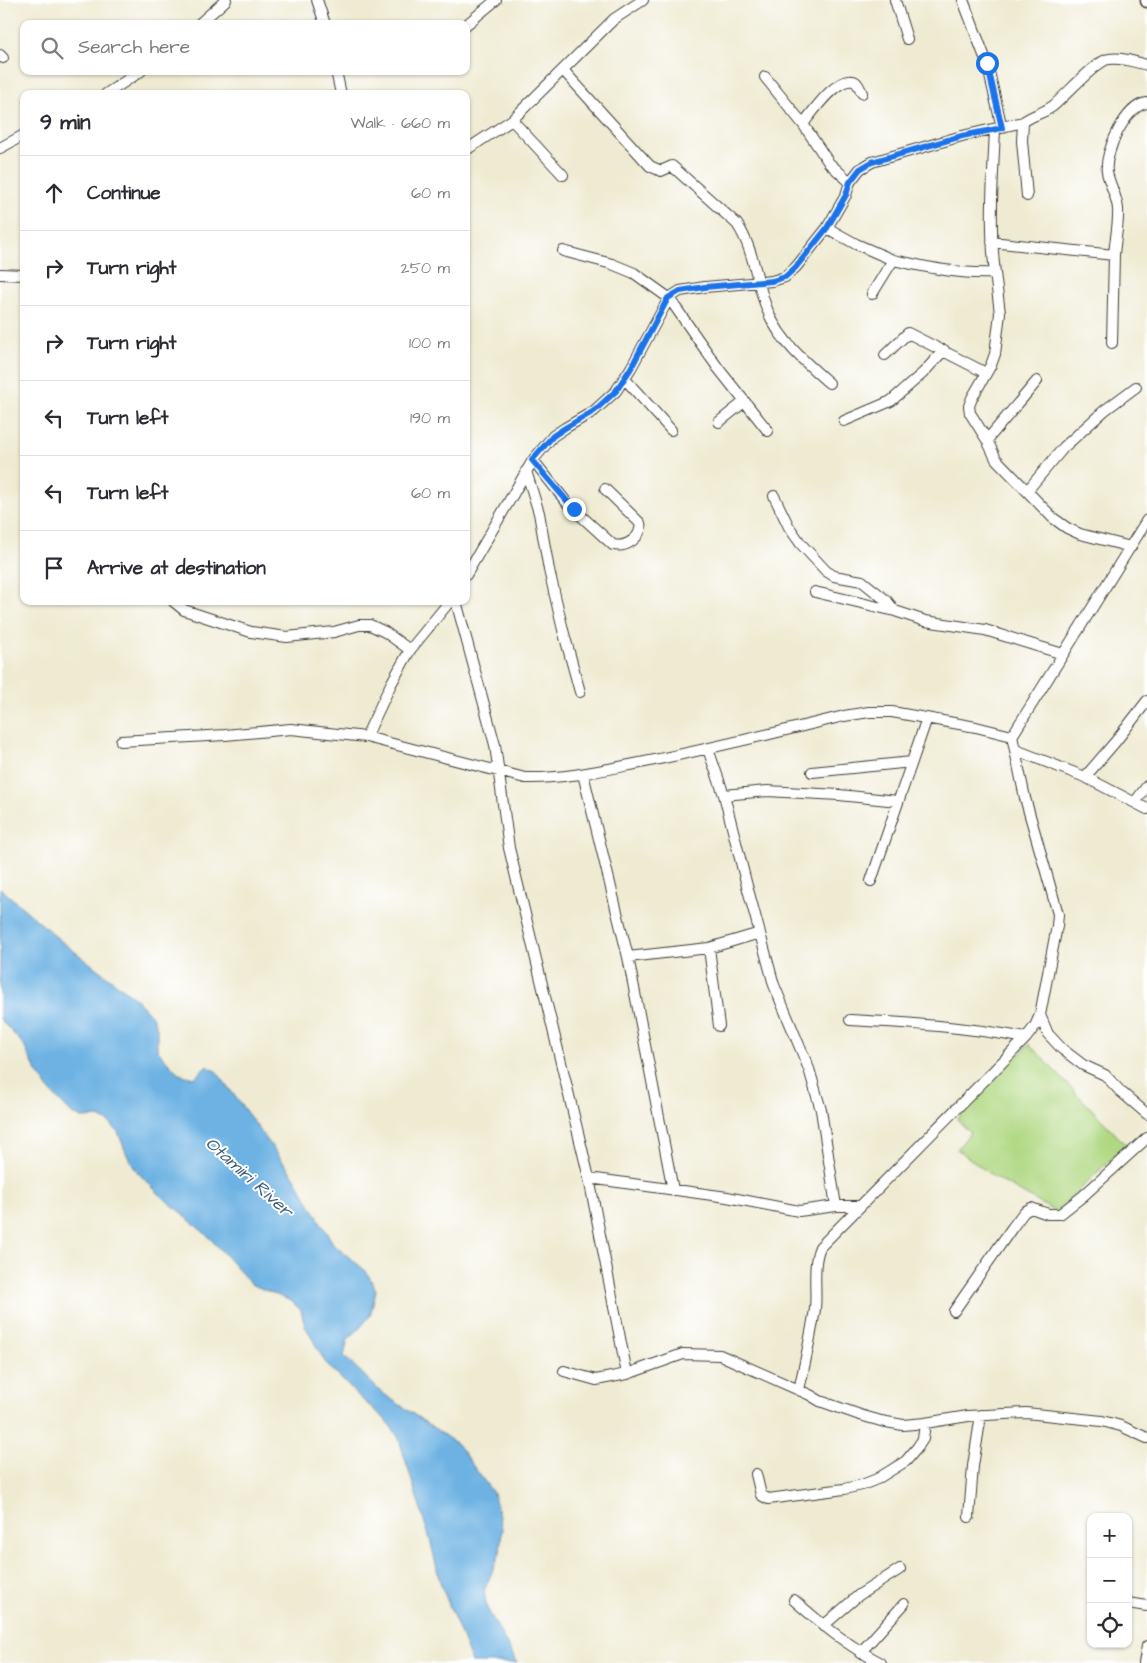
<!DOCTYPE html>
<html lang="en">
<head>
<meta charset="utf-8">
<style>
  body { margin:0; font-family:"Architects Daughter",sans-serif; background:#f7f7f7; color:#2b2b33 }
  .controls { position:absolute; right:15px; bottom:15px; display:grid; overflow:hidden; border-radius:10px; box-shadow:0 1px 4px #0004 }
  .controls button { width:45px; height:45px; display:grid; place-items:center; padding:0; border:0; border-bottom:1px solid #e1e1e2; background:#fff; color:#2b2b33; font:25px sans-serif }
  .stop { position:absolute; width:15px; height:15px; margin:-11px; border:4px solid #1a73e8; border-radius:50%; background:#fff }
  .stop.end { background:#1a73e8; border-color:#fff; box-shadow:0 1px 5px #0008 }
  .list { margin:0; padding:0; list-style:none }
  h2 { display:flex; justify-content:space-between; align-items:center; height:65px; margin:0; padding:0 20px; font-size:21px }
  h2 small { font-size:16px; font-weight:400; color:#7c7c81 }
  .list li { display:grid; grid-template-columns:32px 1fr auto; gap:15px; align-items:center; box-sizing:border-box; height:75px; padding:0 20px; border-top:1px solid #e1e1e2 }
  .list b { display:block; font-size:19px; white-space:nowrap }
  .list em { font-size:16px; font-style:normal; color:#7c7c81 }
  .icon { flex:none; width:28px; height:28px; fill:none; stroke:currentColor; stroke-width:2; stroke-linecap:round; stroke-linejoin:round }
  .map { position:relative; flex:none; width:1147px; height:1663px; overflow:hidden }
  .search { position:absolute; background:#fff; box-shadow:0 1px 4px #0004; left:20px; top:20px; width:450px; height:55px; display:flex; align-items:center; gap:12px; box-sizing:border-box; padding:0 18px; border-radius:10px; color:#7c7c81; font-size:19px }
  .panel { position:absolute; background:#fff; box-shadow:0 1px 4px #0004; left:20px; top:90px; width:450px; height:515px; border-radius:10px }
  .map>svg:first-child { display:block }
</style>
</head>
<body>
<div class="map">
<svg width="1147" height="1663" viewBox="0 0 1147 1663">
  <rect width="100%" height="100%" fill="#fff"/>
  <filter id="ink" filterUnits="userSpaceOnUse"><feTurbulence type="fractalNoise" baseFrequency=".02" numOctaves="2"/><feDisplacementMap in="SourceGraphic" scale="10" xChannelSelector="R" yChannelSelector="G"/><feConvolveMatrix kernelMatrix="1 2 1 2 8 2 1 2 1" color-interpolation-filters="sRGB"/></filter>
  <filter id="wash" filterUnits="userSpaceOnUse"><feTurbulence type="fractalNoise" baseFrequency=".0096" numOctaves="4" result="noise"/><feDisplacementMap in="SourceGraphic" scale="20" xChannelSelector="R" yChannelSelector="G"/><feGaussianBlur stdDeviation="1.12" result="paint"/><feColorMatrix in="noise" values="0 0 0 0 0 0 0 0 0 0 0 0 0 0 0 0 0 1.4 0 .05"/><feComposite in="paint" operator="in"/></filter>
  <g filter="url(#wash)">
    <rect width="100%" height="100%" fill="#efebd3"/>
    <!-- green -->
    <path fill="#b0d882" stroke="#667a4f" d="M1029 1044 1126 1145 1056 1212 994 1177 957 1149 970 1133 957 1119Z"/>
    <!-- water -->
    <path fill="#6db2e3" stroke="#446780" d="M0 888 61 941 134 997 152 1016 157 1028V1050L179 1074 194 1078 207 1066 217 1072 295 1178 334 1245 366 1271 376 1290 370 1316 359 1329 348 1339 344 1356 381 1392 457 1444 493 1493 502 1528 500 1553 484 1591 487 1608 517 1663H472L440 1582 431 1543 398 1436 385 1419 358 1396 325 1362 305 1326 301 1310 291 1301 251 1284 209 1237 158 1193 138 1173 127 1155 118 1132 110 1123 99 1117 82 1118 71 1113 49 1090 36 1070 23 1044 0 1019Z"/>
  </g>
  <g filter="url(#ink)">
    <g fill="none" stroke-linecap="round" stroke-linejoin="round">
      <defs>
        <path id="minor" d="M317 0 325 24
          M895 0 907 39
          M963 0 987 63 1002 128
          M199 24 226 0
          M466 25 496 0
          M0 55 3 58
          M563 70 650 166 661 171 672 166 737 224C755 251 756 284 769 314 781 342 806 363 829 383
          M336 71 341 94
          M765 77 803 124 829 163 850 182
          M106 94 141 71
          M512 120 563 175
          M803 124C812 113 836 77 853 81 858 82 860 89 862 93
          M0 148 24 135
          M466 150 512 120 614 19 643 0
          M1027 196 1022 141 1023 122C1032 115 1044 113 1053 106 1065 96 1097 60 1109 59 1122 57 1135 62 1147 65
          M827 228 856 244 893 260
          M992 242 1114 255 1112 343
          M563 251 612 264 634 273 669 298 718 368 768 431
          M1114 255C1115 240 1119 223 1118 209 1117 196 1109 184 1107 172 1104 152 1126 105 1147 103
          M995 273 1000 313 995 354 991 365 972 398 969 406 970 413 987 440 996 459 1053 518 1067 528 1080 534 1131 547
          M0 274 24 275
          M872 294 893 260C926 267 961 275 995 273 989 225 993 177 995 129
          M885 355 908 333 986 373
          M624 378 671 430
          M844 421 891 401 923 373 944 350
          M719 422 744 402
          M987 440 1037 381
          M533 460 568 504 613 545C626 548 643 537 640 523L605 489
          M526 471 539 513 549 570 563 630 580 692
          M1027 491 1064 447 1105 410 1136 387
          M774 496 789 527 801 544 826 571 834 576 862 581 887 601 895 611
          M466 575 533 460 553 436 565 428 594 411 616 391 631 368 669 298 680 291 705 287 772 281 785 277 796 267 827 228 846 195 850 182 860 169 872 162 962 136 1023 122
          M815 592 895 611 925 621 985 630 1063 654
          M173 601 184 610 251 632 287 637 334 632 359 625H370L385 632 410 650
          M456 601 495 745 509 848 589 1178 627 1374
          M366 737 391 684 410 650 450 601
          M121 741 225 735 291 729 366 737 525 778C562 779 599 771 635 764 706 750 775 733 844 716L869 712H892L976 727 1012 736
          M708 749 724 795 746 882 774 985 809 1069 821 1110 836 1206
          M1016 750 1085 777 1147 809
          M812 772 912 762
          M583 774 628 957 673 1190
          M1085 777 1116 741 1147 701
          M724 795 767 791 839 795 898 801
          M1135 802 1147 786
          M871 881 927 718
          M709 948 719 1026
          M628 957 709 948 760 933
          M1040 1015 1048 1034 1062 1049 1083 1065 1105 1075 1120 1091 1147 1114
          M850 1020C909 1023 968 1027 1026 1038
          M589 1178 727 1197 799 1211 836 1206H861
          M954 1311 1012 1228 1024 1212 1031 1208 1048 1214H1060L1083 1196 1147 1138
          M564 1371 596 1380 627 1374 683 1354 720 1355 810 1395 820 1401 860 1415 881 1421 903 1425 925 1423 968 1416 1026 1413 1102 1421 1121 1426 1147 1438
          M799 1390C805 1363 811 1336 815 1309 817 1289 812 1265 820 1247L1026 1038 1035 1026 1040 1015 1057 926 1058 914 1025 798 1012 736 1147 520
          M756 1474 761 1495 768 1499 844 1489 862 1485 877 1479 906 1461 917 1448 923 1439 925 1423
          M969 1517 973 1466 981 1415
          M794 1600C821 1624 848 1646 881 1663
          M1128 1603 1147 1606
          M823 1626 859 1595 900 1569
          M860 1653 904 1604
          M1144 1663 1147 1646"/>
        <path id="major" d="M1147 0V1"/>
      </defs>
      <!-- minor casing -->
      <use href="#minor" stroke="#3c3b37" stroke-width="12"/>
      <!-- major casing -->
      <use href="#major" stroke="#3c3b37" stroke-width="15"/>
      <!-- minor -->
      <use href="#minor" stroke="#fff" stroke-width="10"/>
      <!-- major -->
      <use href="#major" stroke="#fff" stroke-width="12"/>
    </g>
  </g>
  <g fill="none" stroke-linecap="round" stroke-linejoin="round" filter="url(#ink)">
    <!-- route -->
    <path stroke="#1a73e8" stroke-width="6" d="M574 509 532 460 553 436 565 428 594 411 616 391 631 368 668 298 680 291 705 287 772 281 785 277 796 267 827 228 846 195 850 182 860 169 872 162 962 136 1002 128 987 63"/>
  </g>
  <g text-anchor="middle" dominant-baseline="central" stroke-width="4" stroke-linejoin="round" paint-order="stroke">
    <!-- water labels -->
    <g font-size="18" font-style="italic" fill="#406076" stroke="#fff">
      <text transform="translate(249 1177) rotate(42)">Otamiri River</text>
    </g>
  </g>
</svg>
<div class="controls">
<button>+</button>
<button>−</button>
<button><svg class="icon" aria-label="locate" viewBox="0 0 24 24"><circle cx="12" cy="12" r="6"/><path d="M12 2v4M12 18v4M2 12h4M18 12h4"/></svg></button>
</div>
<div class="stop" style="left:987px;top:63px"></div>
<div class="stop end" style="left:574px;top:509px"></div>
<div class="search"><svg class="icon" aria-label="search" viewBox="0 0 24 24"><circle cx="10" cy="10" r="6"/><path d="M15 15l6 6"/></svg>Search here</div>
<section class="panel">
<h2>9 min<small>Walk · 660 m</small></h2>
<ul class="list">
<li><svg class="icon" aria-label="ahead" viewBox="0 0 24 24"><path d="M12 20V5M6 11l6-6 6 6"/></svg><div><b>Continue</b></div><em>60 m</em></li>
<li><svg class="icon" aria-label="right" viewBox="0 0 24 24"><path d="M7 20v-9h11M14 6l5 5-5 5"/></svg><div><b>Turn right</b></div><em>250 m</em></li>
<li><svg class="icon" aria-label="right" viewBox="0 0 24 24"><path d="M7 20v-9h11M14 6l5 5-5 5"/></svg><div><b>Turn right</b></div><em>100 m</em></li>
<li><svg class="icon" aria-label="left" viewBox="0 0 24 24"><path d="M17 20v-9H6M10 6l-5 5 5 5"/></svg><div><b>Turn left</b></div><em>190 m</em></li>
<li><svg class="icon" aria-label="left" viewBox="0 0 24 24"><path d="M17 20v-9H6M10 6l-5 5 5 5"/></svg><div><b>Turn left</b></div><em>60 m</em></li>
<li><svg class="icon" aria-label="arrive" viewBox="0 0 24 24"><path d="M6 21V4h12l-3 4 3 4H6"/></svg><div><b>Arrive at destination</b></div></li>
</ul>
</section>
</div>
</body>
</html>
